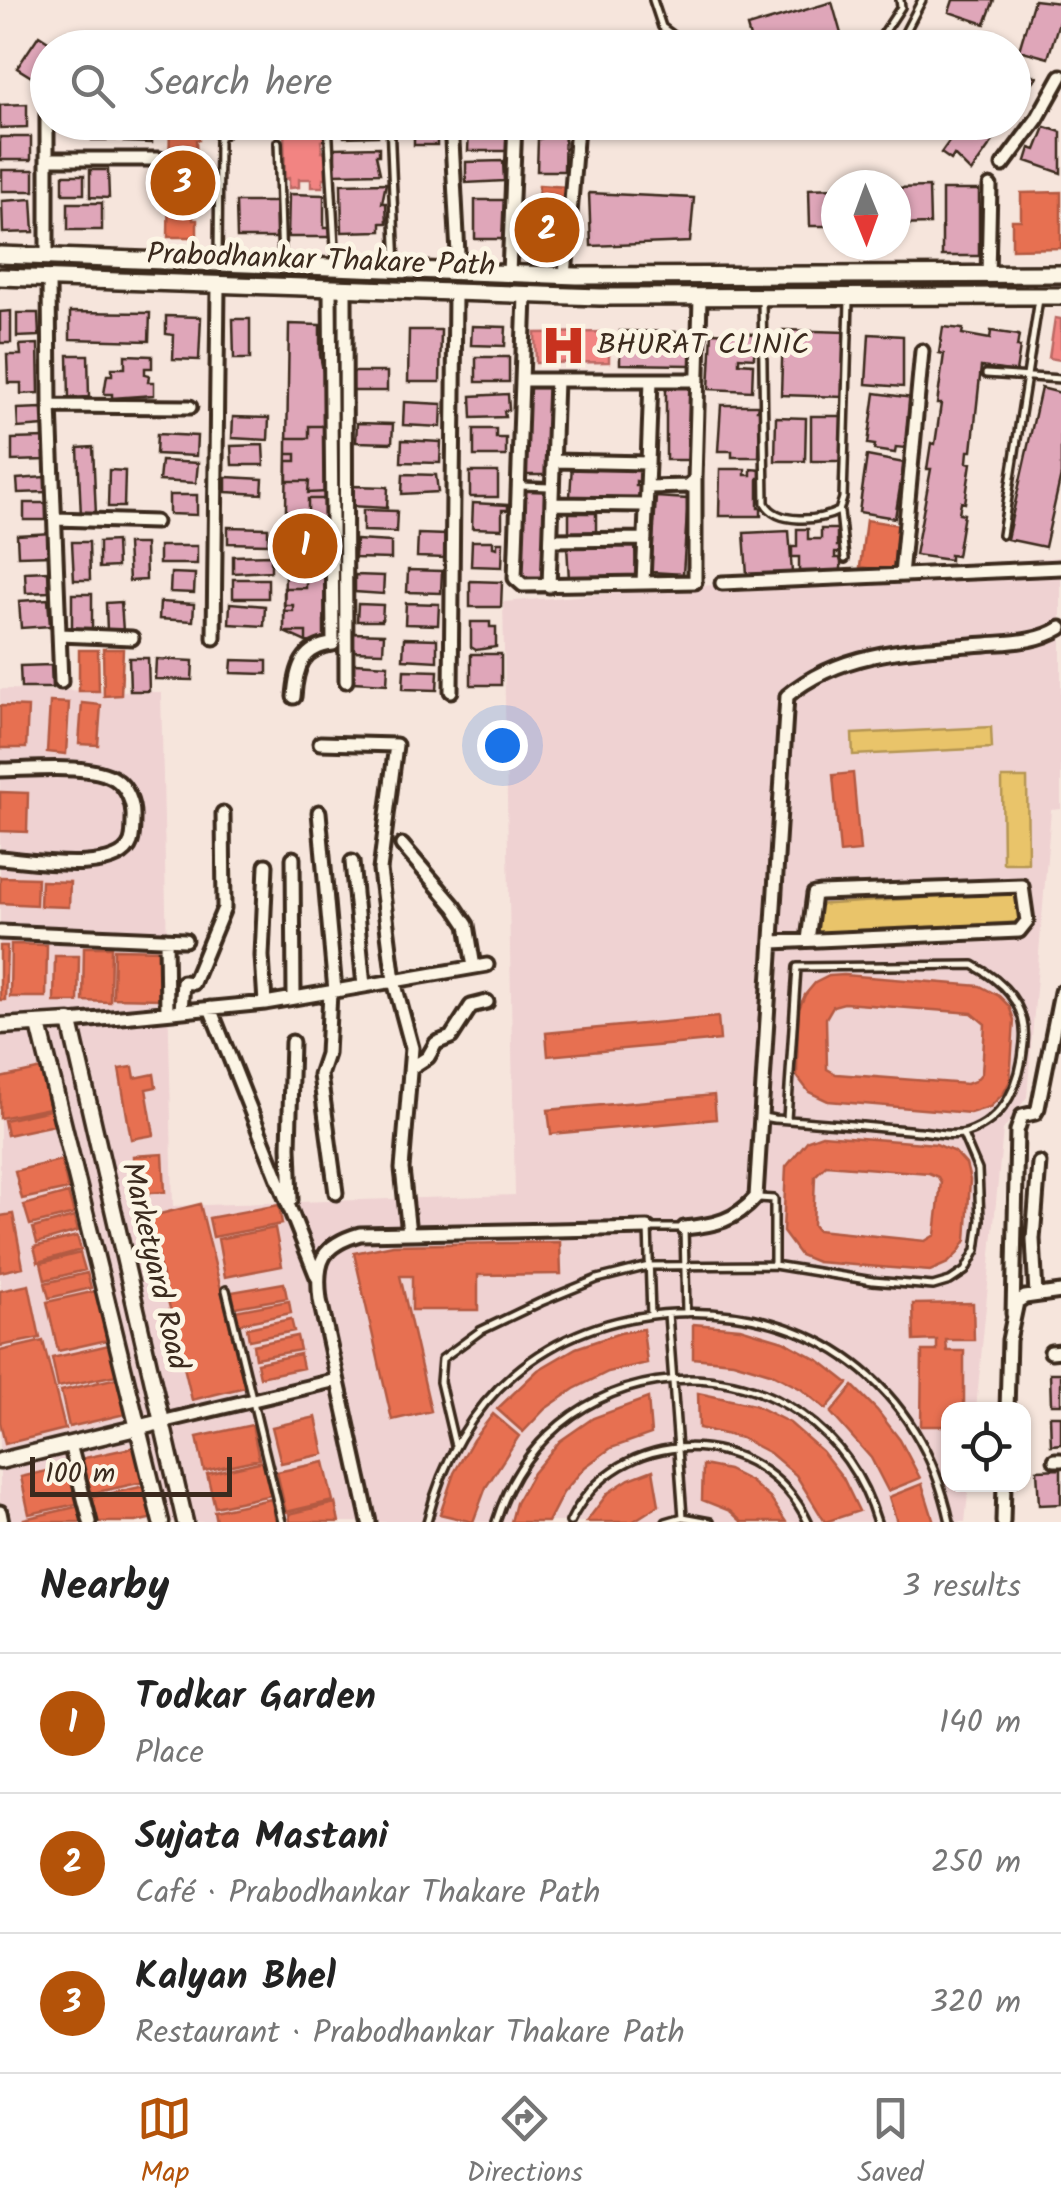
<!DOCTYPE html>
<html lang="en">
<head>
<meta charset="utf-8">
<style>
  body { margin:0; font-family:Kalam,sans-serif; background:#f2f2f2; color:#222 }
  .controls { position:absolute; right:30px; bottom:30px; display:grid; overflow:hidden; border-radius:20px; box-shadow:0 2px 8px #0004 }
  .controls button { width:90px; height:90px; display:grid; place-items:center; padding:0; border:0; border-bottom:2px solid #e0e0e0; background:#fff; color:#222; font:50px sans-serif }
  .compass { position:absolute; left:821px; top:170px; width:90px; height:90px; border-radius:50%; background:#fff; box-shadow:0 2px 8px #0004; rotate:179deg }
  .scale { position:absolute; left:30px; bottom:25px; width:202px; box-sizing:border-box; padding-left:10px; border:5px solid #3b2a1e; border-top:0; font-size:28px; line-height:35px; white-space:nowrap; color:#3b2a1e; -webkit-text-stroke:8px #fcf5e5; paint-order:stroke }
  .you { position:absolute; left:502px; top:745px; width:35px; height:35px; margin:-25px; border:8px solid #fff; border-radius:50%; background:#1a73e8; box-shadow:0 0 0 15px #1a73e833 }
  .badge { display:grid; place-items:center; width:65px; height:65px; border-radius:50%; background:#b45309; color:#fff; font-size:32px; font-weight:700 }
  .pin { position:absolute; translate:-50% -50%; border:5px solid #fff; box-shadow:0 2px 10px #0006 }
  .list { margin:0; padding:0; list-style:none }
  h2 { display:flex; justify-content:space-between; align-items:center; height:130px; margin:0; padding:0 40px; font-size:42px }
  h2 small { font-size:32px; font-weight:400; color:#767676 }
  .list li { display:grid; grid-template-columns:65px 1fr auto; gap:30px; align-items:center; box-sizing:border-box; height:140px; padding:0 40px; border-top:2px solid #e0e0e0 }
  .list b { display:block; font-size:38px; white-space:nowrap }
  .list p { margin:0; font-size:32px; white-space:nowrap; color:#767676 }
  .list em { font-size:32px; font-style:normal; color:#767676 }
  .icon { flex:none; width:55px; height:55px; fill:none; stroke:currentColor; stroke-width:2; stroke-linecap:round; stroke-linejoin:round }
  .map { position:relative; flex:none; width:1061px; height:1522px; overflow:hidden }
  .search { position:absolute; background:#fff; box-shadow:0 2px 8px #0004; left:30px; right:30px; top:30px; height:110px; display:flex; align-items:center; gap:25px; box-sizing:border-box; padding:0 35px; border-radius:55px; color:#767676; font-size:38px }
  .sheet { height:550px; background:#fff }
  nav { display:flex; justify-content:space-around; align-items:center; box-sizing:border-box; height:140px; border-top:2px solid #e0e0e0; background:#fff; font-size:28px; color:#767676 }
  nav a { display:grid; justify-items:center; gap:5px }
  nav .on { color:#b45309 }
  .map>svg:first-child { display:block }
</style>
</head>
<body>
<div class="map">
<svg width="1061" height="1522" viewBox="0 0 1061 1522">
  <rect width="100%" height="100%" fill="#f6e5dc"/>
  <filter id="ink" filterUnits="userSpaceOnUse"><feTurbulence type="fractalNoise" baseFrequency=".01" numOctaves="2"/><feDisplacementMap in="SourceGraphic" scale="20" xChannelSelector="R" yChannelSelector="G"/><feConvolveMatrix kernelMatrix="1 2 1 2 8 2 1 2 1" color-interpolation-filters="sRGB"/></filter>
  <g filter="url(#ink)">
    <!-- built -->
    <path fill="#efd2d2" d="M1061 557V809L1051 810 1027 1097 1003 1130 976 1409 948 1410V1484L969 1485 965 1522H0V689L161 692 173 1206 515 1195 503 602Z"/>
    <!-- homes -->
    <path fill="#e9c46a" stroke="#b59653" stroke-width="2.5" d="M991 727 992 748 853 755 852 734Z
      M1002 778H1027L1028 863H1003Z
      M1018 892 1020 922 817 935 815 905Z"/>
    <!-- shops -->
    <path fill="#e76f51" stroke="#b35a42" stroke-width="2.5" fill-rule="evenodd" d="M170 123H199V140H196L198 196 194 195 193 220H197V237H168Z
      M539 185 566 187 562 251 531 248 533 212 529 211 530 201H538Z
      M1061 192V248L1012 249V220H1021V193Z
      M866 520 899 525 893 572 860 567Z
      M103 649H123L121 695 104 696Z
      M79 650H98L99 691H79Z
      M50 702 69 703 66 754 47 752Z
      M82 703 101 705 98 745 79 744Z
      M0 706 28 707 26 748H0Z
      M853 773 860 851 840 853 833 775Z
      M0 792 28 793 27 832 0 831Z
      M0 877 37 878 36 905 0 903Z
      M41 881 70 882 69 907 40 906Z
      M11 944 47 945 46 997H10Z
      M0 946H7L5 1000H0Z
      M84 947H111L110 1002 83 1001Z
      M114 949 164 950 162 999 113 998Z
      M55 956H79L78 1002H54Z
      M844 975 980 986 999 996 1009 1006 1014 1020 1010 1081 1003 1094 990 1107 970 1113 828 1101 809 1092 797 1076 798 1011 805 995 815 983 829 976ZM844 1003 972 1013 985 1024 982 1073 975 1081 967 1084 836 1074 827 1069 826 1018 833 1006Z
      M718 1017 720 1040 548 1056 546 1033Z
      M133 1067 135 1078 154 1074 156 1087 146 1089 154 1135 131 1139 119 1069Z
      M42 1069 50 1108 0 1118V1078Z
      M714 1095 716 1119 551 1134 548 1110Z
      M50 1110 54 1125 7 1135 4 1120Z
      M822 1135 936 1144 955 1152 966 1164 970 1180 966 1240 958 1253 948 1263 930 1271 817 1262 800 1255 783 1232 786 1167 808 1140ZM826 1165 929 1173 938 1177 941 1182 935 1235 925 1241 817 1230 813 1225 815 1176Z
      M163 1154 165 1192 135 1194 133 1156Z
      M61 1160 68 1189 22 1199 15 1171Z
      M68 1193 74 1214 30 1225 24 1205Z
      M200 1204 245 1387 192 1400 148 1217Z
      M279 1205 282 1224 213 1237 209 1218Z
      M13 1214 23 1267 0 1272V1216Z
      M74 1217 78 1231 37 1243 33 1228Z
      M275 1228 282 1266 225 1277 218 1239Z
      M77 1236 81 1250 38 1262 34 1247Z
      M560 1242 561 1274 478 1275V1310H412V1276H400L431 1411 392 1420 354 1253 393 1245Z
      M80 1253 85 1270 45 1280 41 1263Z
      M87 1273 91 1288 49 1298 45 1283Z
      M284 1283 287 1298 235 1307 232 1292Z
      M29 1285 40 1338 0 1346V1291Z
      M96 1291 107 1340 58 1351 47 1302Z
      M289 1301 291 1313 238 1324 235 1311Z
      M973 1303 974 1340H946L947 1351H964V1410H948V1426H921L922 1351H937V1340L914 1341 913 1304Z
      M291 1319 294 1331 249 1340 247 1328Z
      M693 1324 740 1328 783 1341 820 1361 848 1383 826 1409 801 1389 770 1373 733 1362 693 1358Z
      M643 1329 647 1363 608 1372 574 1389 545 1409 523 1432 497 1409 538 1370 576 1348 620 1333Z
      M297 1336 300 1350 255 1358 253 1345Z
      M43 1341 65 1429 5 1444 0 1422V1351Z
      M109 1345 116 1375 58 1387 52 1358Z
      M300 1354 303 1368 260 1377 257 1363Z
      M117 1378 125 1414 69 1427 61 1391Z
      M853 1386 877 1410 900 1440 920 1478 888 1491 871 1458 831 1413Z
      M698 1393 754 1405 790 1423 822 1451 843 1478 859 1511 825 1522 796 1475 770 1453 741 1438 699 1428Z
      M648 1398 651 1434 611 1448 585 1467 563 1493 548 1522H511L516 1503 533 1473 560 1441 593 1418Z
      M493 1414 519 1436 486 1487 473 1522 440 1514 454 1473 473 1440Z
      M316 1417 324 1454 281 1463 272 1427Z
      M252 1425 259 1459 204 1471 197 1437Z
      M135 1447 143 1482 84 1495 76 1460Z
      M263 1461 271 1495 215 1507 207 1474Z
      M324 1462 333 1501 286 1512 277 1472Z
      M72 1465 81 1503 29 1514 21 1477Z
      M703 1465 728 1470 750 1481 770 1498 786 1522H742L730 1511 702 1500Z
      M653 1470 659 1505 632 1522H586L608 1493 629 1479Z
      M922 1484 934 1522H897L889 1497Z
      M145 1486 153 1518 136 1522H95L89 1498Z
      M271 1499 276 1522H216L214 1511Z
      M335 1503 339 1522H290L289 1514Z
      M80 1506 84 1522H25L24 1519Z"/>
    <!-- health -->
    <path fill="#f28482" stroke="#bb6964" stroke-width="2.5" d="M284 122H325L326 140 321 141 322 152 326 151V178H323V187H311V179H299V187L289 188V178L285 179Z
      M1055 318 1061 319V360L1049 358Z
      M609 332V344H601V349H609V362L536 363 535 333Z"/>
    <!-- building -->
    <path fill="#dfa6b9" stroke="#3b2a1e" stroke-width="2.5" d="M953 0H994L985 24 949 12Z
      M1034 0 1061 3V15L1048 58 1019 50Z
      M832 2 845 48H753L747 27Z
      M39 35 59 48H48V66L38 81 17 68Z
      M1014 71 1024 78 1028 72 1037 77 1026 90 1028 92 1018 109 1014 110Z
      M27 104V127L0 128V105Z
      M93 122H117L116 140H92Z
      M126 122H152V143L124 142Z
      M343 122H378V136L344 137Z
      M414 122H437V145H414Z
      M542 122H565L564 171H537L538 139 542 138Z
      M963 122H979L987 128 990 122H998L1003 127 971 172 954 155 951 160 941 153Z
      M1045 127 1061 132V173L1026 161 1030 148 1036 150Z
      M469 129H512V151H468Z
      M0 137H31V160H0Z
      M379 147V155H376L380 173 335 174V148Z
      M503 161 504 181 466 183V162Z
      M2 170H34V191H2Z
      M90 170H108L109 198 90 197Z
      M63 175H84V194H63Z
      M386 183 382 203H386L387 223H381V231L342 232 341 184Z
      M929 187 930 224 896 225V188Z
      M836 188V226H810L809 189Z
      M942 190H979V256H942Z
      M589 193 694 198 690 242 591 246Z
      M289 194 324 195V228H331L332 237H288Z
      M32 199 34 232 3 233 2 201Z
      M475 200H507L509 239H475Z
      M236 202H276V238H237Z
      M68 203H102V230H68Z
      M11 311V343H0V312Z
      M70 312 150 313 149 341 70 339Z
      M17 313H38L39 336 17 337Z
      M166 316 201 317 199 360 173 359 174 335 166 334Z
      M233 319H250V359H234Z
      M289 324 320 325V355L328 397 324 643 306 642 284 632Z
      M472 326 506 327 505 346 471 345Z
      M943 327 963 329 962 334 990 339 991 331 1019 335 1017 347H1020L1016 372 981 367 972 451H968L967 462 971 463 965 503 961 502 959 513 964 514 957 556 950 555V560L915 555 931 469H927L931 443 935 444 941 404H937L944 354 939 353Z
      M409 330H441L440 382H408Z
      M783 330 846 332 844 397 781 395Z
      M620 331 692 332V346H683V350H691V365L620 364Z
      M712 332 755 334 754 358 739 357V363L753 364 752 391 709 389Z
      M869 334 903 336V387L866 384Z
      M38 344 39 393 21 394V383H8L7 355H21L20 345Z
      M68 355H88L89 397 69 398Z
      M125 355 152 356V368H145V374L149 375 148 382H154V395L112 398V394H104L107 375H112V368H125Z
      M476 357H509V382H476Z
      M351 372H387V391H351Z
      M666 386H696V460H666Z
      M524 388H553V396L549 395 551 475H523L526 466Z
      M1041 388 1061 393V475L1045 547 1007 539Z
      M875 393 913 398 905 448 896 447 895 453 874 450 875 445 868 444Z
      M508 394 509 410 504 411 505 417 472 418 471 396Z
      M404 402 442 404 441 427 403 425Z
      M721 405H758L757 410H760L759 457H732V451H718Z
      M42 408 44 426 18 428 17 409Z
      M811 416H842L841 461H811Z
      M233 417 269 418 268 440 232 438Z
      M776 417 806 418 805 461H775Z
      M357 423 393 424 392 443 356 442Z
      M309 426H326L327 492 308 493 309 481H287V461H296V454H287V438H309Z
      M474 429H496V438H506V456H474Z
      M157 434 197 436 196 456 156 454Z
      M45 438 46 460 12 461V439Z
      M402 440 441 442 440 463 401 462Z
      M263 445 264 465H232L231 446Z
      M93 447 96 515 81 516 78 448Z
      M867 456 904 463 895 518 859 512Z
      M161 461 198 463 196 483 159 481Z
      M572 464 642 468 641 482 636 481V486H640L639 501 570 497Z
      M720 469H745V475H751V469L762 470V478H758V508H761V516H719Z
      M109 470 125 471 124 507H108Z
      M470 472H498V497H470Z
      M403 474 436 475 438 492 402 494Z
      M45 477 46 492 18 493 17 479Z
      M226 477 263 479 262 494 226 492Z
      M351 486 388 487 387 508 350 506Z
      M523 488 553 490 545 526H550L547 580 517 578 518 569H522L523 541H520Z
      M169 495H197V515L169 514Z
      M656 497 688 499 683 574 651 572Z
      M308 499H328V569H308V558H286V538H296V532L286 531 287 515H308Z
      M24 503H46V520H24Z
      M473 503 508 505V510H502V529L472 528Z
      M363 510 397 511 396 532 363 531Z
      M569 513H596V534H569Z
      M228 527 268 528V544L228 543Z
      M797 529H808V539H821V529H837V546L841 545V553H835V558H841V571H799V557H792V547H797Z
      M789 531 792 573 747 575 744 533Z
      M52 533 53 555 18 556 17 535Z
      M418 534 447 535 446 558 417 557Z
      M356 540 391 542V559L355 558Z
      M116 541 117 567 99 568V542Z
      M472 541H493V547L497 548V542H503L502 567 471 566Z
      M72 542H89L90 580H74Z
      M635 542 636 577 569 580 567 545Z
      M127 544H145L146 580 129 581Z
      M159 546H197V564H159Z
      M271 555V571L233 573V556Z
      M408 570 442 571 441 593 407 592Z
      M48 571 49 592 26 593 25 572Z
      M306 572H328V621H324V643L306 642V632H284V611H293V605H284V588H306Z
      M171 573 195 574 194 593 170 592Z
      M355 575 384 576 383 594 355 592Z
      M233 579H268V598H233Z
      M470 581 502 582 501 607H470Z
      M72 594H92V633H72Z
      M48 599 50 626 21 628 19 601Z
      M121 602 123 631 107 632 106 603Z
      M160 602 194 604 193 621 159 619Z
      M230 603 265 606 264 626 229 624Z
      M406 603 439 604 438 625 405 624Z
      M358 604 383 605 382 621H357Z
      M471 622H490V627H496V647L476 650 471 647Z
      M353 633 384 634 383 652 352 651Z
      M404 638 437 639V661L403 659Z
      M471 654H501V685H471Z
      M129 658H148L149 691H130Z
      M156 659 193 661 192 680 155 679Z
      M232 660 267 661V674L231 673Z
      M354 663 388 665 387 684 353 682Z
      M51 665 52 688H21L20 666Z
      M404 670 438 671 437 690 403 689Z
      M1050 1373H1061V1404H1051Z
      M1050 1416H1061V1444L1051 1445Z
      M1061 1469V1504L1039 1505 1037 1470Z"/>
    <g fill="none" stroke-linecap="round" stroke-linejoin="round">
      <defs>
        <path id="service" d="M653 0 662 27 690 48
          M874 48 901 7 900 0
          M897 48 922 0
          M328 122 336 266
          M390 122 396 268
          M278 142 282 264
          M218 262 219 138 231 129 273 128
          M762 298 765 503C777 525 819 521 839 511L843 498 849 301
          M986 374 1061 379
          M521 486 550 487
          M840 512 845 559
          M1002 535 1039 299
          M763 1117 774 1119C823 1122 871 1127 920 1131 933 1132 953 1137 966 1133 1006 1120 1021 1082 1024 1043 1028 1006 1003 981 973 965L797 967 787 1119
          M759 1198 774 1199V1265
          M226 1290 282 1522
          M668 1314 683 1517
          M651 1315 648 1228H684L686 1313
          M455 1446 440 1382 442 1359 480 1331 541 1302 597 1279 649 1266 774 1265 873 1281 933 1286 950 1281 965 1271 976 1250 980 1220 978 1170 963 1135
          M427 1522C458 1398 546 1320 675 1313 814 1306 920 1384 950 1522
          M496 1522C555 1332 820 1331 877 1522
          M570 1522C617 1423 761 1422 808 1522
          M666 1522 683 1517 710 1522"/>
        <path id="minor" d="M47 100V257
          M451 122 459 273
          M47 159H160
          M1003 165 1037 119 1061 76
          M509 274 515 122
          M988 275 990 186
          M565 276 577 128
          M49 279 50 406 61 682
          M345 290 346 681
          M525 296 515 578 523 585 643 583 647 487 688 486 695 480 700 298
          M522 380H698
          M50 406 190 407
          M554 461 648 463 647 487
          M648 463 651 380
          M552 504 646 505
          M55 519 155 522
          M551 540 645 539
          M901 575 922 351
          M643 583 695 582V480
          M722 583 1061 568
          M549 586 556 380
          M60 635 132 638
          M214 638 218 286
          M451 691 455 294
          M294 697C296 668 302 647 333 644L330 290
          M320 743 396 745 380 870 394 981 412 1048 402 1169 409 1233
          M0 770C28 770 92 763 115 779 127 787 134 804 133 819 133 825 133 836 131 842 119 876 29 860 0 858
          M319 812 335 991
          M402 845 455 907 467 925 474 967
          M293 858 294 998
          M352 862 364 986
          M0 932 185 940
          M166 939 167 1012
          M773 942 1019 931 1027 921 1022 886 820 893 814 894 808 940
          M330 992 327 1054 320 1075 336 1193
          M265 1003 262 956 266 865
          M210 1008 317 1277
          M181 1011 183 982 193 983 224 908 223 813
          M70 1022 265 1003 487 965
          M411 1068 428 1057 436 1043 451 1037 471 1006 487 1002
          M291 1200 289 1147 292 1042
          M684 1228C715 1225 735 1221 756 1197L787 696C843 649 916 649 986 644 1013 642 1038 642 1061 628
          M1036 1295 1033 1239 1039 1163
          M1013 1314 1017 1131 1022 1116 1035 1113 1038 1108 1061 992
          M1051 1352 1061 1351
          M1007 1410 1009 1340 1017 1302 1025 1297 1061 1292
          M161 1422 337 1380
          M70 1444 90 1522
          M1055 1460H1061
          M0 1512 2 1522
          M369 1522 320 1300C315 1261 322 1245 360 1234L648 1228
          M1003 1522 1004 1484"/>
        <path id="tertiary" d="M39 1025 161 1522
          M0 1026 70 1022 185 1522
          M0 1461 161 1422"/>
        <path id="secondary" d="M0 255 577 276 1061 274
          M0 277 600 297 1061 296"/>
      </defs>
      <!-- service casing -->
      <use href="#service" stroke="#3b2a1e" stroke-width="12"/>
      <!-- minor casing -->
      <use href="#minor" stroke="#3b2a1e" stroke-width="19"/>
      <!-- tertiary casing -->
      <use href="#tertiary" stroke="#3b2a1e" stroke-width="21"/>
      <!-- secondary casing -->
      <use href="#secondary" stroke="#3b2a1e" stroke-width="22"/>
      <!-- service -->
      <use href="#service" stroke="#fcf5e5" stroke-width="5"/>
      <!-- minor -->
      <use href="#minor" stroke="#fcf5e5" stroke-width="11"/>
      <!-- tertiary -->
      <use href="#tertiary" stroke="#fcf5e5" stroke-width="14"/>
      <!-- secondary -->
      <use href="#secondary" stroke="#fcf5e5" stroke-width="15"/>
    </g>
  </g>
  <!-- icons -->
  <defs>
    <symbol id="hospital-bare" viewBox="-9 -9 18 18"><path d="M-5-5h3v3.5h4V-5h3V5h-3V1.5h-4V5h-3Z" fill="#c8321e" stroke="#fcf5e5" stroke-width="2.5" paint-order="stroke"/></symbol>
  </defs>
  <g fill-rule="evenodd">
    <use href="#hospital-bare" x="532" y="314" width="63" height="63"/>
  </g>
  <g text-anchor="middle" dominant-baseline="central" stroke-width="10" stroke-linejoin="round" paint-order="stroke">
    <!-- street labels -->
    <g font-size="30" fill="#3b2a1e" stroke="#fcf5e5">
      <text transform="translate(321 261) rotate(2)">Prabodhankar Thakare Path</text>
      <text transform="translate(154 1266) rotate(77)">Marketyard Road</text>
    </g>
    <!-- poi labels -->
    <g font-size="30" fill="#3b2a1e" stroke="#fcf5e5" text-anchor="start">
      <text x="597" y="346">BHURAT CLINIC</text>
    </g>
  </g>
</svg>
<div class="controls">
<button><svg class="icon" aria-label="locate" viewBox="0 0 24 24"><circle cx="12" cy="12" r="6"/><path d="M12 2v4M12 18v4M2 12h4M18 12h4"/></svg></button>
</div>
<svg class="compass" viewBox="-18 -18 36 36"><path d="M0-13l5 13h-10z" fill="#e53935"/><path d="M0 13l5-13h-10z" fill="#767676"/></svg>
<div class="scale">100 m</div>
<div class="you"></div>
<div class="pin badge" style="left:305px;top:546px">1</div>
<div class="pin badge" style="left:547px;top:230px">2</div>
<div class="pin badge" style="left:183px;top:183px">3</div>
<div class="search"><svg class="icon" aria-label="search" viewBox="0 0 24 24"><circle cx="10" cy="10" r="6"/><path d="M15 15l6 6"/></svg>Search here</div>
</div>
<section class="sheet">
<h2>Nearby<small>3 results</small></h2>
<ul class="list">
<li><span class="badge">1</span><div><b>Todkar Garden</b><p>Place</p></div><em>140 m</em></li>
<li><span class="badge">2</span><div><b>Sujata Mastani</b><p>Café · Prabodhankar Thakare Path</p></div><em>250 m</em></li>
<li><span class="badge">3</span><div><b>Kalyan Bhel</b><p>Restaurant · Prabodhankar Thakare Path</p></div><em>320 m</em></li>
</ul>
</section>
<nav>
<a class="on"><svg class="icon" aria-label="map" viewBox="0 0 24 24"><path d="M3 6l6-2 6 2 6-2v14l-6 2-6-2-6 2zM9 4v14M15 6v14"/></svg>Map</a>
<a><svg class="icon" aria-label="directions" viewBox="0 0 24 24"><path d="M12 3l9 9-9 9-9-9zM9 14v-3h6M13 9l2 2-2 2"/></svg>Directions</a>
<a><svg class="icon" aria-label="saved" viewBox="0 0 24 24"><path d="M7 4h10v16l-5-4-5 4z"/></svg>Saved</a>
</nav>
</body>
</html>
